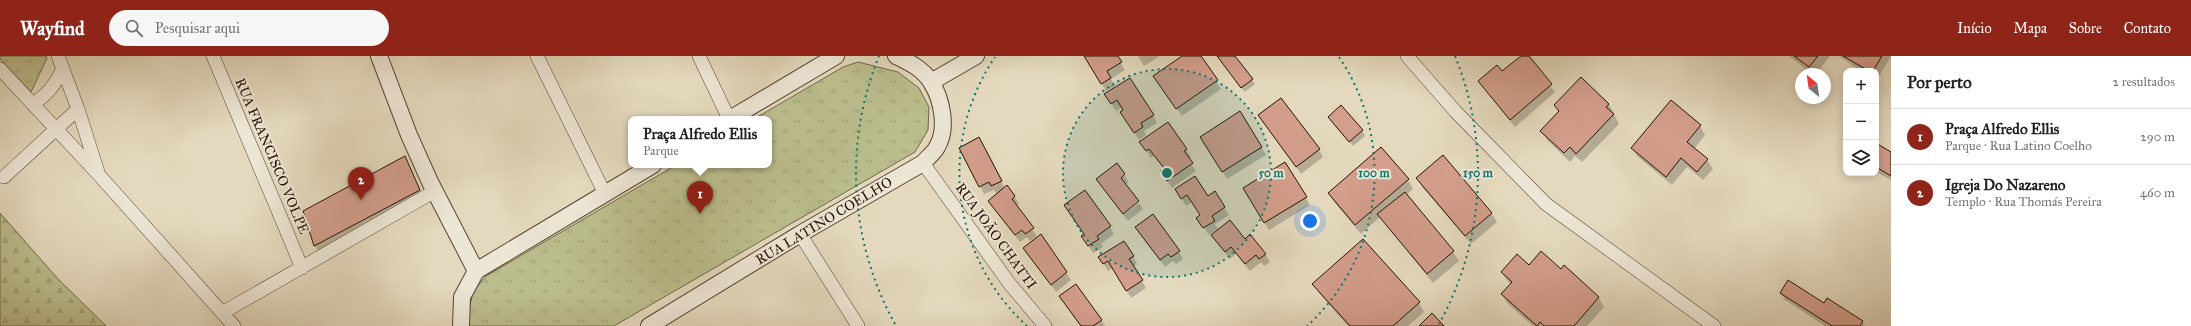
<!DOCTYPE html>
<html lang="pt">
<head>
<meta charset="utf-8">
<style>
  body { margin:0; font-family:"IM FELL Great Primer",serif; background:#f6f6f6; color:#202124 }
  .controls { position:absolute; right:12px; top:12px; display:grid; overflow:hidden; border-radius:8px; box-shadow:0 2px 10px #0003 }
  .controls button { width:36px; height:36px; display:grid; place-items:center; padding:0; border:0; border-bottom:1px solid #e0e0e0; background:#fff; color:#202124; font:20px sans-serif }
  .compass { position:absolute; left:1795px; top:12px; width:36px; height:36px; border-radius:50%; background:#fff; box-shadow:0 2px 10px #0003; rotate:331deg }
  .you { position:absolute; left:1310px; top:165px; width:14px; height:14px; margin:-10px; border:3px solid #fff; border-radius:50%; background:#1a73e8; box-shadow:0 0 0 6px #1a73e833 }
  .badge { display:grid; place-items:center; width:26px; height:26px; border-radius:50%; background:#8f2418; color:#fff; font-size:13px; font-weight:700 }
  .pin { position:absolute; translate:-50% -33px; filter:drop-shadow(0 1px 2px #0008) }
  .pin::after { content:''; position:absolute; top:21px; width:14px; height:12px; background:inherit; clip-path:polygon(0 0,100% 0,50% 100%) }
  .popup { position:absolute; left:628px; top:60px; width:144px; height:52px; box-sizing:border-box; display:grid; place-content:center; border-radius:8px; background:#fff; filter:drop-shadow(0 1px 3px #0005); font-size:13px; white-space:nowrap; color:#757577 }
  .popup b { font-size:15px; color:#202124 }
  .popup::after { content:''; position:absolute; left:50%; top:100%; margin-left:-8px; border:8px solid transparent; border-top-color:#fff }
  .list { margin:0; padding:0; list-style:none }
  h2 { display:flex; justify-content:space-between; align-items:center; height:52px; margin:0; padding:0 16px; font-size:17px }
  h2 small { font-size:13px; font-weight:400; color:#757577 }
  .list li { display:grid; grid-template-columns:26px 1fr auto; gap:12px; align-items:center; box-sizing:border-box; height:56px; padding:0 16px; border-top:1px solid #e0e0e0 }
  .list b { display:block; font-size:15px; white-space:nowrap }
  .list p { margin:0; font-size:13px; white-space:nowrap; color:#757577 }
  .list em { font-size:13px; font-style:normal; color:#757577 }
  .icon { flex:none; width:22px; height:22px; fill:none; stroke:currentColor; stroke-width:2; stroke-linecap:round; stroke-linejoin:round }
  .map { position:relative; flex:none; width:1891px; height:270px; overflow:hidden }
  header { display:flex; align-items:center; gap:24px; box-sizing:border-box; height:56px; padding:0 20px; background:#8f2418; color:#fff }
  header strong { font-size:19px }
  nav { display:flex; gap:22px; margin-inline-start:auto; font-size:14px }
  .search { width:280px; height:36px; background:#f6f6f6; display:flex; align-items:center; gap:10px; box-sizing:border-box; padding:0 14px; border-radius:22px; color:#757577; font-size:15px }
  main { display:flex }
  aside { flex:1; background:#fff }
  .map>svg:first-child { display:block }
</style>
</head>
<body>
<header>
<strong>Wayfind</strong>
<div class="search"><svg class="icon" aria-label="search" viewBox="0 0 24 24"><circle cx="10" cy="10" r="6"/><path d="M15 15l6 6"/></svg>Pesquisar aqui</div>
<nav><a>Início</a><a>Mapa</a><a>Sobre</a><a>Contato</a></nav>
</header>
<main>
<div class="map">
<svg width="1891" height="270" viewBox="0 0 1891 270">
  <defs>
    <pattern id="grass-tufts" width="24" height="20" patternUnits="userSpaceOnUse"><rect width="24" height="20" fill="#bbbd8d"/><path d="M3 7l-1-3M5 7V3M7 7l1-3M15 17l-1-3M17 17v-4M19 17l1-3" fill="none" stroke="#a1a278"/></pattern>
    <pattern id="forest-firs" width="22" height="20" patternUnits="userSpaceOnUse"><rect width="22" height="20" fill="#bbbd8d"/><path d="M5 1l3.5 6h-7zM16 11l3.5 6h-7z" fill="#a1a278"/></pattern>
  </defs>
  <rect width="100%" height="100%" fill="#e4d9be"/>
  <filter id="stains"><feTurbulence type="fractalNoise" baseFrequency=".005" numOctaves="4"/><feColorMatrix values="0 0 0 0 .2 0 0 0 0 .09 0 0 0 0 .02 0 0 0 .5 -.17"/></filter>
  <radialGradient id="worn" r=".72"><stop offset=".6" stop-color="#630" stop-opacity="0"/><stop offset="1" stop-color="#630" stop-opacity=".3"/></radialGradient>
  <!-- grass -->
  <path fill="url(#grass-tufts)" stroke="#706846" d="M0 0H46L47 2 31 36 0 3Z
    M858 6 898 16 919 32 929 51 928 74 915 96 614 270H465L473 236 486 220 676 109H769V63H754L843 11Z"/>
  <!-- forest -->
  <path fill="url(#forest-firs)" stroke="#706846" d="M0 157 58 223 106 270H0Z"/>
  <!-- shadow -->
  <path fill="#0003" d="M1085 0H1116L1125 14 1111 23 1115 30 1106 35Z
    M1138 0H1160L1144 10Z
    M1183 0H1199L1221 33 1182 60 1159 28Z
    M1217 0H1234L1255 28 1245 36Z
    M1522 0H1527L1555 36 1515 71 1479 25 1502 17Z
    M1789 0H1830L1816 18H1812Z
    M1839 0H1891L1877 24 1876 15H1861Z
    M1106 39 1153 59 1157 67 1144 75 1146 79 1139 84 1126 64 1122 51 1116 55Z
    M1609 48 1619 68 1582 106 1575 100 1570 106 1547 84 1542 75 1559 57 1555 49Z
    M1240 57 1266 99 1227 123 1206 88Z
    M1259 59 1319 94 1323 101 1301 118Z
    M1329 61 1362 74 1365 80 1353 90Z
    M1700 70 1705 79 1694 93 1707 104 1713 113 1703 124 1687 111 1672 129 1638 101 1632 92Z
    M1141 86 1186 93 1191 101 1188 103 1196 115 1172 132 1166 123 1164 113 1154 100 1151 102Z
    M1876 88 1891 97V124L1876 116Z
    M983 90 1005 133 1007 131 1015 141 1019 148 1016 150 1037 180 1030 185 1027 181 1020 186 994 152 989 145 1000 136 996 137 994 134 984 138 961 92Z
    M405 102 424 143 320 199 315 190 304 155Z
    M1285 108 1310 149 1269 174 1244 132Z
    M1116 109 1129 126 1125 129 1138 145 1122 157 1097 123Z
    M1417 122 1491 157 1497 166 1471 188 1423 132Z
    M1408 124 1413 133 1406 139 1453 196 1459 205 1433 227 1380 161 1361 178 1335 147 1329 138Z
    M1176 133 1208 141 1215 136 1229 159 1215 168 1219 174 1245 184 1265 198 1270 206 1264 210 1261 206 1250 215 1236 198 1230 203 1212 180 1217 173 1209 179 1202 169 1201 159 1192 146 1186 150Z
    M1139 147 1143 153 1128 165 1123 159Z
    M1110 171 1114 178 1101 188 1103 191 1093 197 1087 188 1085 178Z
    M1141 179 1179 196 1183 203 1176 208 1173 205 1165 211Z
    M1041 180 1071 224 1056 236 1024 193Z
    M1133 200 1137 208 1133 211 1146 232 1131 242 1113 212 1108 215 1100 202Z
    M1529 210 1561 214 1564 211 1599 242 1604 251 1587 270H1533L1508 248 1502 238 1511 229 1502 217Z
    M1314 228 1419 247 1424 256 1408 270H1348L1319 237Z
    M1781 237 1824 248 1862 266 1865 270H1825L1785 244Z
    M1101 264 1105 270H1081Z"/>
  <!-- building -->
  <path fill="#d39e8c" stroke="#251300" d="M1084 0H1118L1122 6 1107 15 1111 22 1101 28Z
    M1182 0H1201L1218 24 1176 53 1153 20Z
    M1217 0H1235L1253 23 1241 32Z
    M1521 0H1529L1552 28 1510 64 1478 25 1497 9 1502 15Z
    M1794 0H1818L1809 11Z
    M1843 0H1882L1873 15H1869Z
    M1581 21 1609 48 1606 51 1614 58 1576 98 1570 91 1564 97 1540 75 1559 55 1554 49Z
    M1130 22 1154 59 1141 67 1143 71 1134 77 1120 56 1123 54 1117 44 1111 48 1104 38Z
    M1281 42 1320 93 1296 111 1258 59Z
    M1671 44 1701 69 1687 86 1708 103 1697 116 1681 102 1666 121 1631 92Z
    M1341 49 1363 74 1349 86 1328 61Z
    M1240 55 1262 91 1222 116 1200 81Z
    M1168 66 1187 93 1184 95 1193 107 1167 125 1160 115 1164 112 1149 93 1146 95 1139 86Z
    M979 81 1002 125 991 130 989 126 979 131 959 92Z
    M1876 87 1891 96V120L1876 111Z
    M1381 91 1409 123 1355 169 1328 137Z
    M1443 99 1492 157 1465 180 1416 122Z
    M405 100 420 134 314 190 303 155Z
    M1285 106 1307 141 1264 167 1243 132Z
    M1117 107 1125 118 1121 122 1139 145 1123 158 1096 123Z
    M1195 120 1208 140 1215 135 1225 151 1212 160 1215 165 1203 172 1196 162 1200 159 1187 139 1181 143 1175 133Z
    M1007 129 1015 140 1012 143 1034 172 1025 178 1022 174 1015 179 988 145Z
    M1085 134 1111 170 1097 180 1099 183 1088 190 1081 180 1084 178 1064 149Z
    M1405 136 1454 195 1427 218 1377 158Z
    M1153 158 1180 195 1171 201 1168 198 1160 204 1135 171Z
    M1230 164 1245 183 1250 178 1266 198 1259 203 1256 199 1245 208 1231 191 1225 196 1211 179Z
    M1041 178 1067 216 1051 229 1023 192Z
    M1363 183 1420 246 1393 270H1350L1312 228Z
    M1124 185 1134 200 1129 203 1143 224 1126 235 1108 205 1103 208 1098 201Z
    M1541 195 1561 213 1564 209 1599 241 1574 270H1544L1540 266 1537 270 1501 238 1512 226 1501 216 1517 198 1529 209Z
    M1788 224 1824 247 1827 242 1863 265 1860 270H1832L1780 237Z
    M1076 228 1102 264 1093 270H1081L1059 240Z
    M1432 257 1444 270H1419Z"/>
  <g fill="none" stroke-linecap="round" stroke-linejoin="round">
    <defs>
      <path id="minor" d="M58 0 78 53 98 116
        M213 0 302 212
        M537 0 605 138
        M699 0 729 63
        M1407 0 1455 55 1546 148 1714 270
        M0 13 99 119 234 270
        M33 48C48 38 55 29 63 12
        M923 107 1009 227 1045 270
        M4 121 78 53
        M800 178 858 270
        M222 257 435 135"/>
      <path id="tertiary" d="M379 0 409 79 430 126 476 215
        M931 26 976 0
        M730 63 836 0
        M461 270 462 241 476 215 653 109
        M649 270 800 178 923 107C927 102 934 97 937 91 948 73 942 43 931 26 923 13 909 6 896 0"/>
    </defs>
    <!-- minor casing -->
    <use href="#minor" stroke="#554430" stroke-width="14"/>
    <!-- tertiary casing -->
    <use href="#tertiary" stroke="#554430" stroke-width="18"/>
    <!-- minor -->
    <use href="#minor" stroke="#ede6d5" stroke-width="13"/>
    <!-- tertiary -->
    <use href="#tertiary" stroke="#ede6d5" stroke-width="16"/>
  </g>
  <!-- distance rings -->
  <circle cx="1167" cy="117" r="104" fill="#0f766e" fill-opacity=".12"/>
  <g fill="none" stroke="#0f766e" stroke-width="2" stroke-dasharray="2 4">
    <circle cx="1167" cy="117" r="104"/>
    <path d="M1027 270A207 207 0 0 1 995 1M1339 1A207 207 0 0 1 1307 270"/>
    <path d="M895 268A311 311 0 0 1 879 0M1455 0A311 311 0 0 1 1439 268"/>
  </g>
  <g text-anchor="middle" dominant-baseline="central" stroke-width="4" stroke-linejoin="round" paint-order="stroke">
    <!-- street labels -->
    <g font-size="14" fill="#251300" stroke="#ede6d5">
      <text transform="translate(272 100) rotate(67)">RUA FRANCISCO VOLPE</text>
      <text transform="translate(824 165) rotate(-31)">RUA LATINO COELHO</text>
      <text transform="translate(996 180) rotate(54)">RUA JOÃO CHATTI</text>
    </g>
  </g>
  <circle cx="1167" cy="117" r="6" fill="#0f766e" stroke="#ede6d5" stroke-width="2"/>
  <g font-size="12" text-anchor="middle" font-weight="bold" fill="#0f766e" stroke="#ede6d5" stroke-width="4" stroke-linejoin="round" paint-order="stroke">
    <text x="1271" y="121">50 m</text>
    <text x="1374" y="121">100 m</text>
    <text x="1478" y="121">150 m</text>
  </g>
  <rect width="100%" height="100%" filter="url(#stains)"/>
  <rect width="100%" height="100%" fill="url(#worn)"/>
</svg>
<div class="controls">
<button>+</button>
<button>−</button>
<button><svg class="icon" aria-label="layers" viewBox="0 0 24 24"><path d="M12 4l9 5-9 5-9-5zM3 14l9 5 9-5"/></svg></button>
</div>
<svg class="compass" viewBox="-18 -18 36 36"><path d="M0-13l5 13h-10z" fill="#e53935"/><path d="M0 13l5-13h-10z" fill="#757577"/></svg>
<div class="you"></div>
<div class="pin badge" style="left:700px;top:158px">1</div>
<div class="popup"><b>Praça Alfredo Ellis</b>Parque</div>
<div class="pin badge" style="left:361px;top:144px">2</div>
</div>
<aside>
<h2>Por perto<small>2 resultados</small></h2>
<ul class="list">
<li><span class="badge">1</span><div><b>Praça Alfredo Ellis</b><p>Parque · Rua Latino Coelho</p></div><em>290 m</em></li>
<li><span class="badge">2</span><div><b>Igreja Do Nazareno</b><p>Templo · Rua Thomás Pereira</p></div><em>460 m</em></li>
</ul>
</aside>
</main>
</body>
</html>
